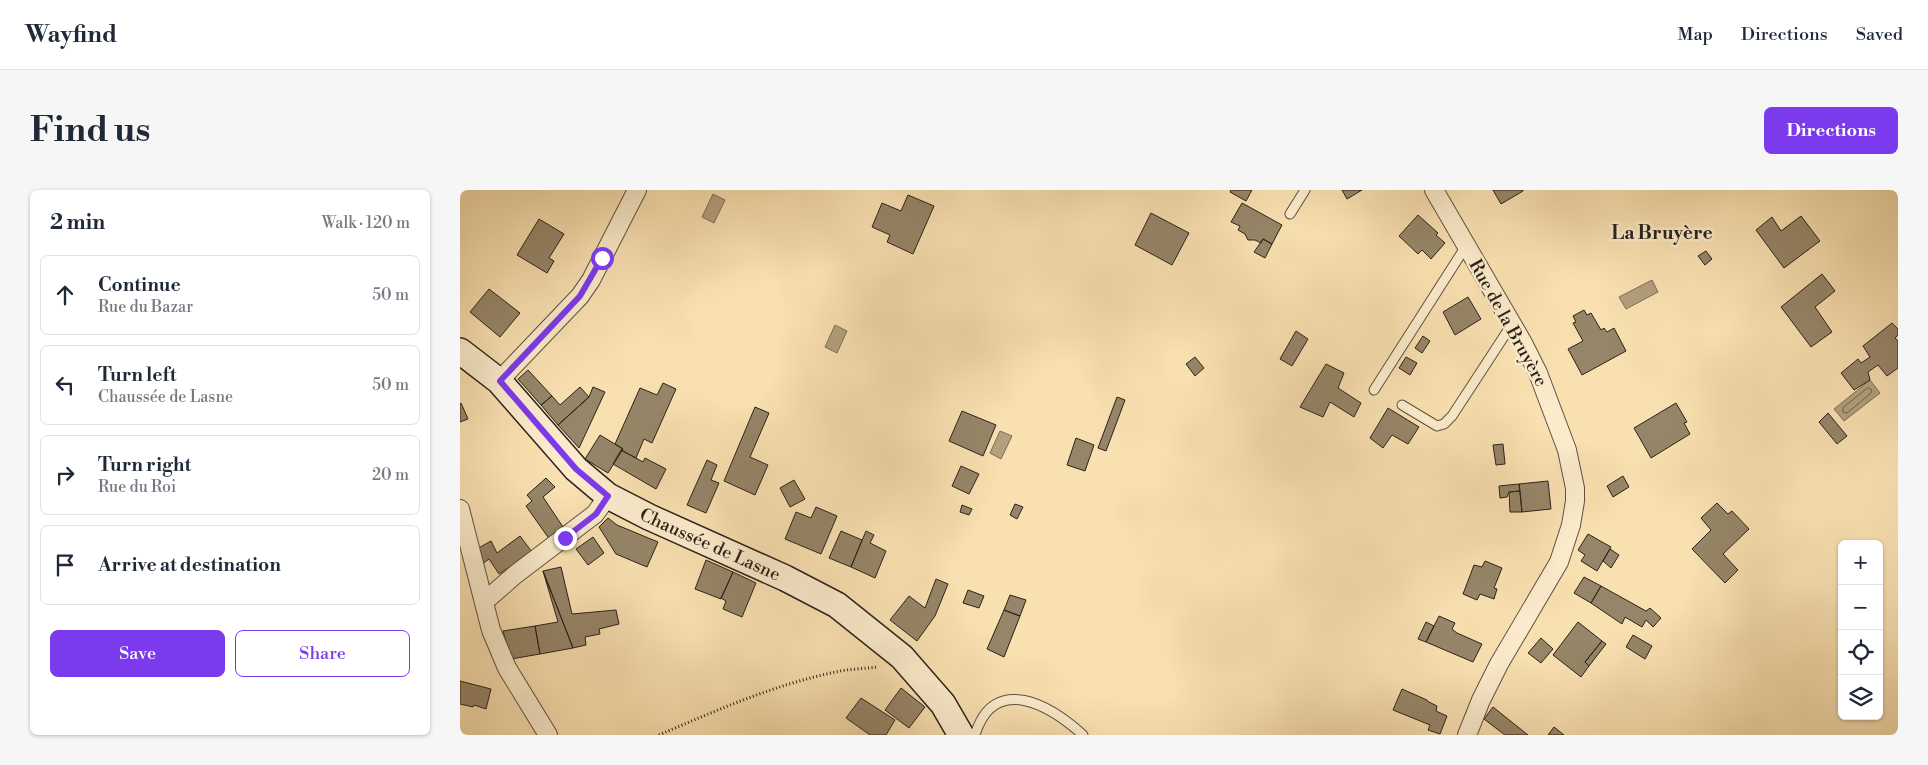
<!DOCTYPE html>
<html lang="en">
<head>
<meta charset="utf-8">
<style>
  body { margin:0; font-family:"Libre Bodoni",serif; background:#f6f6f7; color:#1f2937 }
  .controls { position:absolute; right:15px; bottom:15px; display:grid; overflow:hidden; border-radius:8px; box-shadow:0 1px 4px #0004 }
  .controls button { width:45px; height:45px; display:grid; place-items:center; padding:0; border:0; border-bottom:1px solid #e0e1e3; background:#fff; color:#1f2937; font:25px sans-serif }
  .stop { position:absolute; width:15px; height:15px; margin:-11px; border:4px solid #7c3aed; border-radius:50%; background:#fff }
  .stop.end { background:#7c3aed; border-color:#fff; box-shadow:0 1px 5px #0008 }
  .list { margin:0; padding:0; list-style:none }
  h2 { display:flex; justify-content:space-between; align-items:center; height:65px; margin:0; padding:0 20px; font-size:21px }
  h2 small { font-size:16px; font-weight:400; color:#747a83 }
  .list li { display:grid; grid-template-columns:32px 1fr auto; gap:15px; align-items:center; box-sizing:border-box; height:80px; margin:0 10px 10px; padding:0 10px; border:1px solid #e0e1e3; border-radius:8px }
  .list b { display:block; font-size:19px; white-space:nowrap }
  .list p { margin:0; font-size:16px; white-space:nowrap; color:#747a83 }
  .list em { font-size:16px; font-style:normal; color:#747a83 }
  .actions { display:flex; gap:10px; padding:15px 20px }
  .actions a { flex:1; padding:11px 0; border:1px solid #7c3aed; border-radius:8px; text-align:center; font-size:18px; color:#7c3aed }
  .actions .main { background:#7c3aed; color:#fff }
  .icon { flex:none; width:28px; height:28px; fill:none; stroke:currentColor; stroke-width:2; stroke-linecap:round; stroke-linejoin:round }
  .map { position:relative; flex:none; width:1438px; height:545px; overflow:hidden; border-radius:8px }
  header { display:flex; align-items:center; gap:30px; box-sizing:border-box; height:70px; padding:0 25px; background:#fff; border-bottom:1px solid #e0e1e3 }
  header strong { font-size:24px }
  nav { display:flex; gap:28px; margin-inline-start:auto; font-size:18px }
  .intro { display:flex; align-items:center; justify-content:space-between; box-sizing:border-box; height:120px; padding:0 30px }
  h1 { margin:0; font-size:35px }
  .button { padding:12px 22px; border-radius:8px; background:#7c3aed; color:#fff; font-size:18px; font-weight:700 }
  main { display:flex; gap:30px; padding:0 30px }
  aside { flex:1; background:#fff; border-radius:8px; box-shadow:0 1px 4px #0004 }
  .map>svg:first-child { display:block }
</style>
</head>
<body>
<header>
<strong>Wayfind</strong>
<nav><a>Map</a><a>Directions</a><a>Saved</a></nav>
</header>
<div class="intro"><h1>Find us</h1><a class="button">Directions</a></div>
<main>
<aside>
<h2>2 min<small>Walk · 120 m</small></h2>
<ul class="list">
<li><svg class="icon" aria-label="ahead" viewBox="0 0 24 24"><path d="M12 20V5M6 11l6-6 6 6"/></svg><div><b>Continue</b><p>Rue du Bazar</p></div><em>50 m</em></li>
<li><svg class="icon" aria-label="left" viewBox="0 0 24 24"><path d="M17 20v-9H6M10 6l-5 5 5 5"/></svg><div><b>Turn left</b><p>Chaussée de Lasne</p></div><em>50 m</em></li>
<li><svg class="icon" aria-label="right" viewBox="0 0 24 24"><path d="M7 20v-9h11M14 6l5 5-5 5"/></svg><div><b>Turn right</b><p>Rue du Roi</p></div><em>20 m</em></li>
<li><svg class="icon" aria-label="arrive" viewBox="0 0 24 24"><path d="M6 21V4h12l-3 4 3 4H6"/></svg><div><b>Arrive at destination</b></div></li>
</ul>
<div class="actions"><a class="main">Save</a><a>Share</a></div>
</aside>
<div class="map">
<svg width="1438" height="545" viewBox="0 0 1438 545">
  <rect width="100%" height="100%" fill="#f9e0b1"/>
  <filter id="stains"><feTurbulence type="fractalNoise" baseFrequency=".004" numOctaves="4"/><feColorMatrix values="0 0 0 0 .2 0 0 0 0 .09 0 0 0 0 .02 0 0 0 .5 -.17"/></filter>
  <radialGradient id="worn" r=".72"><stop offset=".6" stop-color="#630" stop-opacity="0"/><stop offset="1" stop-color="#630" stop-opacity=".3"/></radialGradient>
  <!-- water -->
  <path fill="#b3a07d" stroke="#7c6e55" d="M253 4 265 10 254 33 242 27Z
    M1192 90 1198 102 1166 119 1159 107Z
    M375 135 387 141 377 163 365 157Z
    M1410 190 1420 203 1384 231 1374 219Z
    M540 241 552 246 541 269 530 263Z"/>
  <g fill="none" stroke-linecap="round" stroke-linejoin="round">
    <!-- shore -->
    <path stroke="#6e624b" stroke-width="1" d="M1408 198 1412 200 1411 203 1387 223 1383 222V218Z"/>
  </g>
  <!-- building -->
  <path fill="#968568" stroke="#2a2319" d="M771 0H792L786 11 770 2Z
    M882 0H902L887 9Z
    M1033 0H1063V1L1041 14Z
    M448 5 474 16 453 64 427 52 430 45 412 37 422 13 441 21Z
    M782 13 822 35 812 54 803 49 801 53 795 50H788L785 44 778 40 780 36 771 32Z
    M691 23 729 43 712 75 675 55Z
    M958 25 978 43 976 45 985 53 971 69 962 60 958 64 939 46Z
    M1341 26 1360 51 1324 78 1296 40 1312 27 1321 41Z
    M79 29 104 44 89 68 94 71 87 83 57 65Z
    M803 49 812 54 805 68 794 62Z
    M1246 61 1252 69 1245 75 1238 66Z
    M1362 84 1375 101 1355 117 1372 142 1351 157 1321 117Z
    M29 99 60 123 40 147 10 122Z
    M1008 107 1021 129 995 145 983 122Z
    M1124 120 1127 125 1131 123 1141 140 1144 138 1147 142 1154 138 1166 161 1122 185 1108 159 1123 151 1113 133 1116 132 1113 126Z
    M1432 133 1438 139V145L1435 148 1438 151V178L1427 186 1418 175 1408 182 1410 190 1394 200 1381 183 1398 169 1401 173 1410 167 1403 156Z
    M836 141 848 149 832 176 820 169Z
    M963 146 970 151 962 163 955 158Z
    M735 167 744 178 735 186 726 174Z
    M946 167 957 173 950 185 939 178Z
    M866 174 884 183 878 198 901 213 894 227 870 212 863 227 840 217Z
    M68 180 92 206 81 215 58 189Z
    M203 193 216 199 192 253 184 249 176 268 161 260 163 259 155 254 180 198 197 205Z
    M120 197 129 207 98 235 81 215 92 206 100 215Z
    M133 197 145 202 119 258 98 235 129 207Z
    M657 207 665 210 646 261 638 258Z
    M1 213 8 229 0 232V214Z
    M1216 213 1227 232 1224 233 1230 244 1191 268 1174 238Z
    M295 217 309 223 290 267 308 275 295 305 264 291Z
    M928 218 959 237 948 254 932 245 923 258 910 248Z
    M502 221 536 235 523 266 489 251Z
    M1368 223 1387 246 1377 254 1359 232Z
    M140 245 163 259 148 283 125 269Z
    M616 248 634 255 625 281 607 275Z
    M1043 254 1045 274 1036 275 1033 255Z
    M161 260 183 272 185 268 206 279 196 299 153 274Z
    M247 270 257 275 251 290 259 293 246 323 227 315Z
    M501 276 519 284 509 304 492 296Z
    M1163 286 1169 297 1153 307 1147 296Z
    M86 288 95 297 83 307 105 340 90 350 66 316 72 311 67 305Z
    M334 290 345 309 330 317 320 298Z
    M1088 291 1091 319 1062 322 1059 294Z
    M1059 294 1060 301 1049 302 1047 307 1040 308 1039 296Z
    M1060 301 1062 322H1050L1049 302Z
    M1257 313 1268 324 1272 321 1289 339 1263 364 1278 380 1265 393 1232 359 1251 340 1241 328Z
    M555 314 563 317 557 329 550 325Z
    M502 315 512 319 509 325 500 322Z
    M356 317 377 326 361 364 325 349 336 322 351 328Z
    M148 328 157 335 198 352 187 377 156 364 139 337Z
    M381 341 402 350 391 377 369 368Z
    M406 341 414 345 410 353 426 361 415 388 391 377Z
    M1128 344 1151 357 1137 381 1121 371 1125 365 1118 360Z
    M60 346 72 362 39 384 29 369 18 377 15 360 31 351 37 363Z
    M133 347 144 363 128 375 116 359Z
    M1150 359 1159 365 1151 378 1143 371Z
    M246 370 273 382 261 409 235 399Z
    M1025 371 1042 378 1034 398 1037 399 1034 409 1020 404 1017 410 1003 404 1014 375 1022 377Z
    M101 377 112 424 156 420 159 434 139 439 140 444 125 447 126 455 113 458 83 381Z
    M83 381 113 458 80 464 75 436 98 432Z
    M273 382 296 393 282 427 263 419 266 411 261 408Z
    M1124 387 1141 396 1131 413 1114 403Z
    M476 389 488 394 475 426 457 451 430 430 449 406 465 418Z
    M1141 396 1186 421 1190 418 1201 428 1193 437 1186 430 1182 437 1165 427 1162 434 1131 413Z
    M508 400 524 406 519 418 503 413Z
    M550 405 566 410 560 426 544 420Z
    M544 420 560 426 544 467 527 459Z
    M979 426 995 433 992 439 997 443 1022 454 1013 472 966 452Z
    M966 432 974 436 966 452 958 449Z
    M1118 432 1142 451 1125 472 1129 476 1121 487 1093 465Z
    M75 436 80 464 51 469 43 441Z
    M1173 445 1192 456 1185 469 1166 457Z
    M1081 448 1093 459 1081 473 1068 463Z
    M1142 451 1146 454 1129 476 1125 472Z
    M0 491 31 499 26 519 14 515 13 517 0 514Z
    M441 498 465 517 449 538 425 520Z
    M942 499 967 510V511L977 516 976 521 987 526 980 544 968 540 970 535 933 520Z
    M401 508 435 530 426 545H410L386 528Z
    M1033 517 1068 545H1045L1024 529Z
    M1094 537 1104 545H1088Z"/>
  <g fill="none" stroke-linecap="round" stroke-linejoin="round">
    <defs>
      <path id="lane" d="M830 24 845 0
        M914 200 1006 56
        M942 215 977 236 984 234 992 226 1052 134
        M515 545C534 482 591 516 623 545"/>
      <path id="street" d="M974 0 1063 153 1078 183 1107 260 1115 298V311L1111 335 1099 372 1039 474 1021 510 1007 545
        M39 191 120 106 131 90 177 0
        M0 319 31 440 47 478 88 545
        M25 411 56 384 135 324 148 306"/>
      <g id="secondary">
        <path id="s1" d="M0 161 39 191 116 279 148 306 189 327 325 388 377 415 442 467 483 514 501 545"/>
      </g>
    </defs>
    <!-- lane casing -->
    <use href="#lane" stroke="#5e523f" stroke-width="11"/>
    <!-- street casing -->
    <use href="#street" stroke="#5e523f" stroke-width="20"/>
    <!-- secondary casing -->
    <use href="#secondary" stroke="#2a2319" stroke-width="28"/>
    <!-- path -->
    <path stroke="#2a2319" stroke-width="3" stroke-dasharray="1 2.5" stroke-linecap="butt" d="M199 545C255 521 311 496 371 483 386 479 402 479 417 477"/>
    <!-- lane -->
    <use href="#lane" stroke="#fbebcc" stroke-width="9"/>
    <!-- street -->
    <use href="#street" stroke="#fbebcc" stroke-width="18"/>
    <!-- secondary -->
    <use href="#secondary" stroke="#fbebcc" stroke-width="25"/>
  </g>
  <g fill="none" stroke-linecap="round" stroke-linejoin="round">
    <!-- route -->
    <path stroke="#7c3aed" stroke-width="6" d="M105 348 136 324 148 306 116 279 40 191 120 106 142 68"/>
  </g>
  <g text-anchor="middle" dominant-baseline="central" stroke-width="5" stroke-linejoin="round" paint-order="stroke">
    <!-- street labels -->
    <g font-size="18" fill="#2a2319" stroke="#fbebcc">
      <text transform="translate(1048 133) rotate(61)">Rue de la Bruyère</text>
      <text stroke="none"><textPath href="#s1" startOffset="321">Chaussée de Lasne</textPath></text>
    </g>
    <!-- neighbourhood labels -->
    <g font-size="19" font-weight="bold" fill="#2a2319" stroke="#fbebcc">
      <text x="1202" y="43">La Bruyère</text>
    </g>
  </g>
  <rect width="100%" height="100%" filter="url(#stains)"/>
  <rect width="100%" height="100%" fill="url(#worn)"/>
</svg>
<div class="controls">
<button>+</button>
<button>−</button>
<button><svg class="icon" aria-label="locate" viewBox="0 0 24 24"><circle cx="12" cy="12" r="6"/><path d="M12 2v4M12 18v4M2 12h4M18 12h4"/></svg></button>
<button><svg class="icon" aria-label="layers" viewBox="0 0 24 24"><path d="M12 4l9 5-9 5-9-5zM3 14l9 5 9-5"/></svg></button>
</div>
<div class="stop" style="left:142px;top:68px"></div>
<div class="stop end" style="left:105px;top:348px"></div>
</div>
</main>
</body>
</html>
